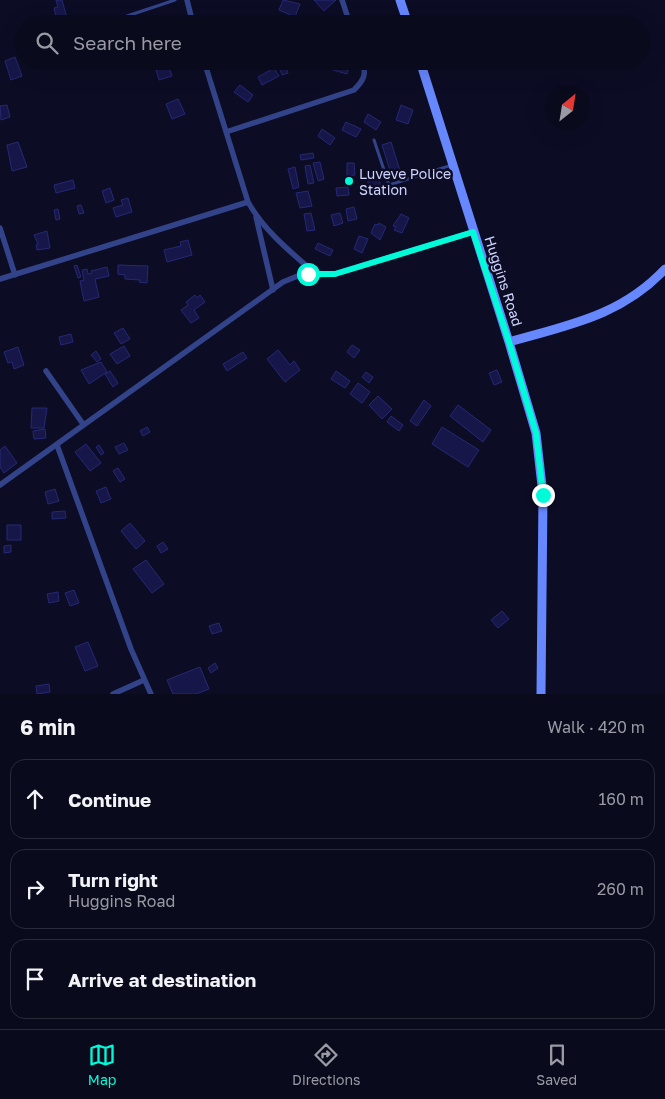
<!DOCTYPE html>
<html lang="en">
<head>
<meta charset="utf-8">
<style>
  body { margin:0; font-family:"Golos Text",sans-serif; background:#121325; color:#f1f3f6 }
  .compass { position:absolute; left:545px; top:85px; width:45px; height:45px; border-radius:50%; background:#090a1c; box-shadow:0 5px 20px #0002; rotate:30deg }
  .stop { position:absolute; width:15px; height:15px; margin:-11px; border:4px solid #00fbd8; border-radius:50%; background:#fff }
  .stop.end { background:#00fbd8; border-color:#fff; box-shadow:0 1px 5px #0008 }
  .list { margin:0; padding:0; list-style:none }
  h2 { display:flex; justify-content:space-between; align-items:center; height:65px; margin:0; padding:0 20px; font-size:21px }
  h2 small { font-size:16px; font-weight:400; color:#999aa3 }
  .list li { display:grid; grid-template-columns:32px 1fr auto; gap:15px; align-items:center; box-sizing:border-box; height:80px; margin:0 10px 10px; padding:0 10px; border:1px solid #292b3b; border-radius:15px }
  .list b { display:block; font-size:19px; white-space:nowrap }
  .list p { margin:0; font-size:16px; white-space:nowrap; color:#999aa3 }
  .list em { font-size:16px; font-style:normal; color:#999aa3 }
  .icon { flex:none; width:28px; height:28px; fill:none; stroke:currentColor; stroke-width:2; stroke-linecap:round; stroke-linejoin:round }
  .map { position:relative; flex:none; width:665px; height:694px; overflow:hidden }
  .search { position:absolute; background:#090a1c; box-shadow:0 5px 20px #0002; left:15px; right:15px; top:15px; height:55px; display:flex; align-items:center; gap:12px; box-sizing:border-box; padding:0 18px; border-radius:28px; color:#999aa3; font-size:19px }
  .sheet { height:335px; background:#090a1c }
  nav { display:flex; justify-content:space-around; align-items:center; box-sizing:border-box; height:70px; border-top:1px solid #292b3b; background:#090a1c; font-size:14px; color:#999aa3 }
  nav a { display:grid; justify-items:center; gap:2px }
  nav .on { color:#00fbd8 }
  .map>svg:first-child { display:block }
</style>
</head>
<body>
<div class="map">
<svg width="665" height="694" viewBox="0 0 665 694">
  <rect width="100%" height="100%" fill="#0c0d25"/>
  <!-- building -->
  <path fill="#161748" stroke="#252876" d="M56 0H62L67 18 57 21 54 8 58 7Z
    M283 0 300 4 295 17 279 10Z
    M314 0H336L324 11Z
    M267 17 268 24H250L249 20Z
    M15 57 22 76 11 80 5 61Z
    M167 61 172 76 159 80 154 63Z
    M336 61H350L347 74 333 70Z
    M284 62 288 73 282 75 278 64Z
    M274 68 279 76 262 85 258 77Z
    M240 85 253 95 248 102 234 92Z
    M178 99 185 114 172 119 166 104Z
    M7 105 10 117 1 120 0 106Z
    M401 105 413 110 408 124 396 120Z
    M368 114 381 122 376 130 364 122Z
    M346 122 361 129 356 137 342 130Z
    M322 129 335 138 330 145 318 136Z
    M18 142 27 167 12 171 7 145Z
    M391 142 402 177 393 180 382 145Z
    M313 153 314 158 301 160 300 155Z
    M320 162 324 179 318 181 313 163Z
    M347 163H354L355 175 347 176Z
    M310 165 314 183 308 184 305 166Z
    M295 167 299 187 293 189 288 169Z
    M377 171 381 187 370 190 366 174Z
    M73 180 75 188 56 193 54 185Z
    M348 187 349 195 337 196 336 188Z
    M110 188 114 200 106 203 102 191Z
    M308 191 312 206 300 208 296 193Z
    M128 198 132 212 116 217 113 208 123 205 121 200Z
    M81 205 84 213 79 214 77 206Z
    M354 207 357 219 348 221 346 209Z
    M58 209 60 219 56 220 54 210Z
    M311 213 315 230 307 231 304 214Z
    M340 213 343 223 334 226 331 215Z
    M401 214 409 218 402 233 394 230 396 227 393 226Z
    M379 223 386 227 380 240 371 233 375 224 378 225Z
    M47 231 50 248 37 250 36 245 38 244 34 235Z
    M359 236 368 239 362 253 354 249Z
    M188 240 192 255 167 262 164 250 181 246 180 242Z
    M318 243 333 250 330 256 315 249Z
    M77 265 81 277 78 278 74 266Z
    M118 265 148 266 147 283 139 282 140 280 125 279V275L118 274Z
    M107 267 109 276 95 279 99 297 84 301 80 281 84 280 82 270 87 269 88 274 92 273 91 271Z
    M195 295 197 298 200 295 205 302 194 310 199 318 191 323 181 310 188 305 186 302Z
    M123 328 130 339 121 344 114 333Z
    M71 334 73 342 61 345 59 337Z
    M352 345 360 350 354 358 347 352Z
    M124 346 130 356 117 364 110 354Z
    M18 347 24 365 14 369 12 362 8 363 4 352Z
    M278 350 290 365 294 361 300 370 285 382 267 359Z
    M96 351 101 359 97 362 91 355Z
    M243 352 247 358 227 371 223 364Z
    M101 362 107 372 89 384 81 370Z
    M497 370 502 382 494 385 489 373Z
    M110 371 118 383 113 387 105 374Z
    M336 371 350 381 345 388 331 379Z
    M366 372 373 377 369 383 362 377Z
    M358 383 370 392 362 403 350 394Z
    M378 396 392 409 382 419 369 405Z
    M424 400 431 406 417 426 410 421Z
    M458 405 491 430 483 442 450 416Z
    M32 408H47L44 428H31Z
    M391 416 403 425 399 431 387 422Z
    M147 427 150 432 143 436 140 431Z
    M442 427 479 450 468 467 432 444Z
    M45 429 46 438 34 439 33 431Z
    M124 443 128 450 119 454 115 447Z
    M86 444 101 463 90 471 75 452Z
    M99 445 104 453 101 455 96 447Z
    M5 446 17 463 4 473 0 467V450Z
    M118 468 125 479 120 482 113 471Z
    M106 487 111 499 101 503 96 491Z
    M55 489 59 501 48 504 45 492Z
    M65 511 66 518 52 519V512Z
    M130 523 145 541 136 549 121 531Z
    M7 525H21V540H7Z
    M163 542 168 549 161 553 157 546Z
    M11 545V552L4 553V546Z
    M146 560 164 584 152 593 133 569Z
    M74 590 79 603 70 606 65 593Z
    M58 592 59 601 49 603 47 594Z
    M502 611 509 619 498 628 491 620Z
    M219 623 222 631 212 634 209 626Z
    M88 642 98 666 85 671 75 647Z
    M215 663 218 668 211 673 208 668Z
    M200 667 209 689 196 694H173L167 680Z
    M49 684 50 692 37 694 36 686Z"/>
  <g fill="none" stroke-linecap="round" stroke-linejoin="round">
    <!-- lane -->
    <path stroke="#324389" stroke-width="3" d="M127 16 175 0
      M374 140 389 185 452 165"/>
    <!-- street -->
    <path stroke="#324389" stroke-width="5.5" d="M187 0 193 24
      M342 0 350 24
      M204 61 248 202C265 232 292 253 317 275L335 274 473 232
      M226 132 354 90C364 80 367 74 362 61
      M256 217 273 290
      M0 228 15 275
      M0 279 248 202
      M46 371 83 424
      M57 445 131 649 151 694
      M0 485 283 282 300 275H316
      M113 694 144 680"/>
    <!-- secondary -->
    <path stroke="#6787ff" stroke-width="9" d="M400 0 408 24
      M420 61 509 342 536 433 543 495 541 694
      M509 342C568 325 621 316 665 269"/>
  </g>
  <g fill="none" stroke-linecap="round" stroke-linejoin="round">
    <!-- route -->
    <path stroke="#00fbd8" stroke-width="6" d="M308 274H335L473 232 509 342 536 433 543 495"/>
  </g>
  <!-- markers -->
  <circle fill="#00fbd8" stroke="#0c0d25" stroke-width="2" cx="349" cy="181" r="5"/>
  <g text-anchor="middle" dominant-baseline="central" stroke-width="5" stroke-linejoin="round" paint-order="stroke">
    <!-- poi labels -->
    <g font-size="14" fill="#d0d5ff" stroke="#0c0d25" text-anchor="start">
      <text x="359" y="173">Luveve Police<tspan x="359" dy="16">Station</tspan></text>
    </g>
    <!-- street labels -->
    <g font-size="14" fill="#d0d5ff" stroke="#0c0d25">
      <text transform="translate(504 281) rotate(72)">Huggins Road</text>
    </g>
  </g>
</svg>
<svg class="compass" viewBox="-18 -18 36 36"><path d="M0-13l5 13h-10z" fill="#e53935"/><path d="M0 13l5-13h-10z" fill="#999aa3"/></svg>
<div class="stop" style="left:308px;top:274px"></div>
<div class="stop end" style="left:543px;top:495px"></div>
<div class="search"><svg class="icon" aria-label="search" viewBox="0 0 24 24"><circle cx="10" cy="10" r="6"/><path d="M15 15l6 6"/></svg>Search here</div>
</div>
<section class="sheet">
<h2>6 min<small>Walk · 420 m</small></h2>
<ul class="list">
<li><svg class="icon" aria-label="ahead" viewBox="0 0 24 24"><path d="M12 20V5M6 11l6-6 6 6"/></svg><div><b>Continue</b></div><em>160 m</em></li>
<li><svg class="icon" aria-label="right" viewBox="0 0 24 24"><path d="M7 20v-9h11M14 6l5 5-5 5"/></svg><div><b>Turn right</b><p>Huggins Road</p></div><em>260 m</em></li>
<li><svg class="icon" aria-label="arrive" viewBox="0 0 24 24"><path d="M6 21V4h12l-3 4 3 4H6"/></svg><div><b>Arrive at destination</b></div></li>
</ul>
</section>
<nav>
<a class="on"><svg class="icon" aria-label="map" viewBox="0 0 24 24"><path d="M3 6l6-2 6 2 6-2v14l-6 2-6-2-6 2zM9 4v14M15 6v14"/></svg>Map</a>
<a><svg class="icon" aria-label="directions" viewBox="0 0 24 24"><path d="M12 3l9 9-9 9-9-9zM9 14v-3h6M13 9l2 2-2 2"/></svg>Directions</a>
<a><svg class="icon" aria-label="saved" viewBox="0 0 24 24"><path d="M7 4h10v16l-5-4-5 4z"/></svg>Saved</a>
</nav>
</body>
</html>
